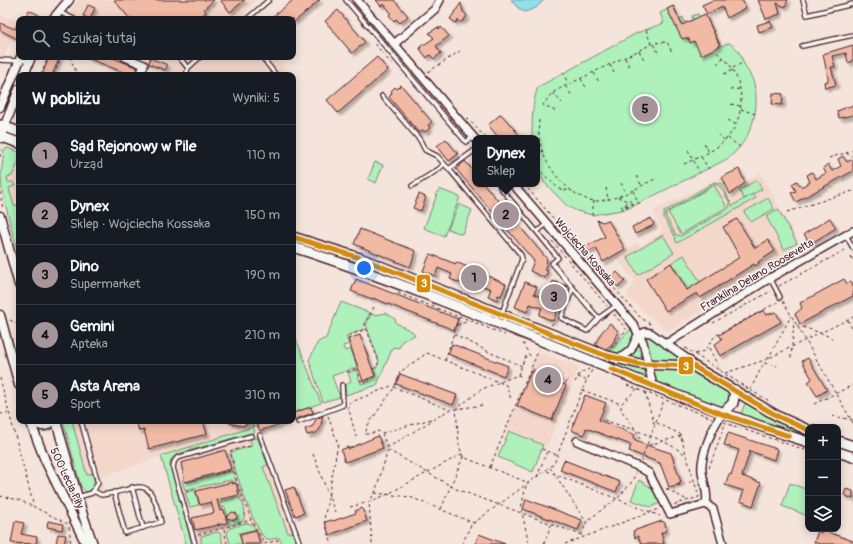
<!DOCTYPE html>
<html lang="pl">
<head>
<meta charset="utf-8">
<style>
  body { margin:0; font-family:Pangolin,sans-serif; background:#242831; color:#f1f3f6 }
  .controls { position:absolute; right:12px; bottom:12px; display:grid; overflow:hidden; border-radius:8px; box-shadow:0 2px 10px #0003 }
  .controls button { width:36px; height:36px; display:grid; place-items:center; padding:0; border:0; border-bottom:1px solid #363941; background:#171b24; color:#f1f3f6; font:20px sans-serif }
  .you { position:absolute; left:364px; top:268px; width:14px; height:14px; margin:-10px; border:3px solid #fff; border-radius:50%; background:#1a73e8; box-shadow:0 0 0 6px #1a73e833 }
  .badge { display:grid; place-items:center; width:26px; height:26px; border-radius:50%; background:#a6949b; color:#111; font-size:13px; font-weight:700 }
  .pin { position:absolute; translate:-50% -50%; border:2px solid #fff; box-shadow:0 1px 4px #0006 }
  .popup { position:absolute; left:472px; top:135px; width:68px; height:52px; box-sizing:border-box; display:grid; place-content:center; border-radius:8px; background:#171b24; filter:drop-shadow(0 1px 3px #0005); font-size:13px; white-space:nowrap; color:#9ea1a6 }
  .popup b { font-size:15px; color:#f1f3f6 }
  .popup::after { content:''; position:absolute; left:50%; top:100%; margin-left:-8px; border:8px solid transparent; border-top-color:#171b24 }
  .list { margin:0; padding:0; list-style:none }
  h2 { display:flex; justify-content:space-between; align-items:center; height:52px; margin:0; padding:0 16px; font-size:17px }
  h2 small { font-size:13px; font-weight:400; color:#9ea1a6 }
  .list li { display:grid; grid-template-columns:26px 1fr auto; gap:12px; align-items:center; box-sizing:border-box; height:60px; padding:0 16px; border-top:1px solid #363941 }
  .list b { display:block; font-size:15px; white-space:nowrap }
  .list p { margin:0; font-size:13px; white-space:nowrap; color:#9ea1a6 }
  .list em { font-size:13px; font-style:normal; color:#9ea1a6 }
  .icon { flex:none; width:22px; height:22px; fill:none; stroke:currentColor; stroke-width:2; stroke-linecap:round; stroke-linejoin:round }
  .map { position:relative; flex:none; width:853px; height:544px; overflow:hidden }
  .search { position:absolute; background:#171b24; box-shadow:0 2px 10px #0003; left:16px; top:16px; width:280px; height:44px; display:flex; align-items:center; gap:10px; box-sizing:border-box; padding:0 14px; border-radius:8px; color:#9ea1a6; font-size:15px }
  .panel { position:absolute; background:#171b24; box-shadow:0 2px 10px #0003; left:16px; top:72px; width:280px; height:352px; border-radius:8px }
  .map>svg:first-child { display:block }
</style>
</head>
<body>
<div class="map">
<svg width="853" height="544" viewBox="0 0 853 544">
  <defs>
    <filter id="shadow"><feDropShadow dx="3" dy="3" stdDeviation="1" flood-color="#0004"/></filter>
  </defs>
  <rect width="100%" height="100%" fill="#f4e4db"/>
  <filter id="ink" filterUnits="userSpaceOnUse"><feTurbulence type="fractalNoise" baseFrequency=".025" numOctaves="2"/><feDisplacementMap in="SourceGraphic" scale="8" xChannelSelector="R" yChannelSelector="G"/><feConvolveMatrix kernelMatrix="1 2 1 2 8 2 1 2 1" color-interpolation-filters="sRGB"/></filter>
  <g filter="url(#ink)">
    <!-- built -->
    <path fill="#f3d7cb" d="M77 0H256L242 16 244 19H66Z
      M0 14 18 22 0 67Z
      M154 57H275L290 75H167L171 64Z
      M4 150 19 152V260L2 191 1 175Z
      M760 172 802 248 689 319 681 320 682 323 668 331 626 296 635 281 615 256 637 243 642 246 663 231 653 211 722 177 731 193Z
      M537 351 579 367 547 446 506 430Z
      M63 421H251L298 544H186L161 456 101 477 105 493 88 499 85 488H82Z"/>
    <!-- green -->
    <path fill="#aef1bb" stroke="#7c8873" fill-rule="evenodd" d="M674 6 679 19 683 17 685 23 693 20 692 16 698 14 700 17 705 14 721 46 729 43C736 47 740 52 742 59 745 68 752 75 754 84 761 111 750 142 727 159L627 209 592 215 577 211 567 206 544 182 537 168V138H532C532 121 532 103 538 87L637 33 664 23 660 13Z
      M7 148 19 152V161L12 176 7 177 8 182H13L15 186 9 188 14 206 19 204V235L17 244 18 254 2 191 1 175 4 150Z
      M375 162 383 165 376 183 368 179Z
      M757 180 762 189 744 199 739 190Z
      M714 182 722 184 732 206 753 194 756 198 677 243 675 239 676 238 664 218V212ZM714 184 720 186 730 203 729 208 681 236 676 235 666 217V213Z
      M714 185 727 207 681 234 668 212Z
      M439 189 460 197 444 236 424 228Z
      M768 198 774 209 751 222 744 212Z
      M459 204 472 210 462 234 448 229Z
      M778 209 797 243 784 250 766 216Z
      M663 235 674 253 638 275 627 257Z
      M684 255 700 282 687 290 671 263Z
      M341 302 370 313 363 325 364 329 346 336 349 344 343 346 345 351 351 349 357 367 332 376 340 397 323 402 309 360 318 342 326 338Z
      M386 313 395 319 396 323 413 332 415 335 402 341 399 348 393 347 377 385 346 395 345 386 351 381 348 373 356 370 361 384 370 381 369 379 376 376 374 370 376 369 379 361 366 325 371 314 375 315Z
      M631 329C640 346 624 356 608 353Z
      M293 331 321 403 293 413Z
      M648 335 650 337 687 362 650 360 645 338Z
      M639 340 644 360 625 358 634 350Z
      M605 360 620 364 645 368 649 380 604 362Z
      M652 368 681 369 702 375 728 391 730 393 728 404 721 408 659 383 655 379Z
      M746 401 790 427 808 435V438L740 416Z
      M63 421H72L87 475 93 473C95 482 96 489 86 492L81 487Z
      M251 421H269L253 427 255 432 177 454 171 459 170 466 192 544H186L161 456 253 427Z
      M509 431 543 445 533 472 498 457Z
      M257 437 268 465 263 467 288 533 293 532 298 544H283L279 538C275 538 269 541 265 538 254 529 233 467 231 452L252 446 250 440Z
      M232 471 236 482 232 483 231 480 185 490 182 480H184L185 483Z
      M639 480 652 488 660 503 651 507 631 500Z
      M790 483 808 490V516L782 506Z
      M195 490 199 505 190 507 185 493Z
      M238 497C245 502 246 514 243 521L231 525 229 523 225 507 222 508 221 502Z
      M246 523 251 524 256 529 239 533 242 544H230L227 533 230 528Z
      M217 532 220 533 223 544H201V536Z"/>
    <!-- water -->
    <path fill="#90dfed" stroke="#74929f" d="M511 0H544L536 8 525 12 518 8Z"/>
    <!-- building -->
    <path fill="#f0baa5" stroke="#4a1f2b" filter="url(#shadow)" d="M114 0H214L204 9 206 12 198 19H130Z
      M220 0H245L230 12Z
      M293 0H320L293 23V19H270Z
      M376 0H394L408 16 400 23 396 19 394 21 389 15 391 13 388 9 384 4 381 6Z
      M713 0H742L746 8 727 18 722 6 707 14 702 5Z
      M758 0H788L785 7 777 3 780 14 766 19Z
      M461 3 463 12 467 15 464 20 461 22 458 20 456 23 450 19Z
      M88 5 95 8 90 19 83 16Z
      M673 6 682 25 705 14 720 46 701 55 694 41 690 43 689 39 685 38 682 39 667 9Z
      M29 10 39 15 37 19H24Z
      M338 10 365 42 352 53 325 21Z
      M19 20V40L0 30V23L15 29Z
      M770 21 773 27 759 32 757 25Z
      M438 27 439 29 441 27 449 36 436 46 441 53 434 59 430 55 427 58 420 49 422 44H425L434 38 429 33Z
      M853 45V61L848 63 846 53 832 56 835 67H831L836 85 825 88 824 82 828 81V78L823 54Z
      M49 57H60L52 75H42Z
      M85 57H111L138 68 135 75H130Z
      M377 57 388 70 338 113 327 100Z
      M150 58 168 65 165 70 149 64Z
      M401 85 432 122 428 125 430 128 425 132 423 130 419 133 389 97 392 93 391 91 395 87 397 89Z
      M773 93 783 94 782 105 772 104Z
      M853 105V115L839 118 837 111Z
      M501 114 522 138H499L488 125Z
      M446 139 458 154 449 161 437 146Z
      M843 156 847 162 853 159V171L796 202 791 193 796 191 792 184 797 181 801 187 810 182 807 175 812 172 816 179 826 173 823 168 828 164 832 171 841 166 838 159Z
      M465 161 475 173V184H484L547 259 545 270 548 271 545 278 530 271 534 261 456 169Z
      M739 169 745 183 730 194 722 177Z
      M419 194 426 197 421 211 413 208Z
      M651 218 654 225 635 234 632 227Z
      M830 218 836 228 810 244 804 234Z
      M737 219 755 248 768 240 775 251 758 262 759 263 755 266 754 264 700 298 697 293 666 311 646 279 671 263 687 290 740 257 723 227Z
      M597 220 603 222 608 220 625 249 603 262 596 248 587 252 584 247 605 237Z
      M360 229 416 251 410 267 354 244Z
      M430 254 456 264V262L506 284 501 296 498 295 497 300 488 296 491 289 476 283 474 288 450 279 452 274 438 268 435 276 423 271Z
      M617 272 625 281 618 287 610 278Z
      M356 279 458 319 454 330 373 298 372 299 351 291Z
      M844 279 847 284 851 281 853 286V296L800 324 795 314 802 308 800 303Z
      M553 281 567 286 553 321 539 315 542 308 530 304 527 312 515 307 525 282 537 287 534 294 546 299Z
      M764 310 766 315 776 312 781 322 720 356 714 345 722 339 719 335Z
      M610 323 618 331 613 343 606 349 595 345 601 333Z
      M360 335 375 376 363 381 348 339Z
      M452 344 508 366 504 376 448 354Z
      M808 358 827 390 817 396 808 382 812 379 802 361Z
      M531 371 566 385 552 420 517 406Z
      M400 374 457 395 453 405 396 384Z
      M585 395 606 403 599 420 633 434 635 435 633 439 641 442 640 443 671 453 681 482H679L680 484 669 487 660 463 629 451 631 445 586 428 584 435 571 430Z
      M311 407 313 413 293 420V413Z
      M323 416 320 429 316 433 307 435 305 429 313 426 316 419Z
      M136 421H203L207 434 149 449 144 430 139 431Z
      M229 421H256L242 426 229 423Z
      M268 421H286V422L260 431 257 425Z
      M728 433 777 449 774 460 750 451 742 476 761 483 753 506 740 501 744 491 725 485 729 474 731 475 739 450 724 445Z
      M378 436 383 448 345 462 341 450 348 447V449Z
      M225 450 231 469 185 482 181 463Z
      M564 460 620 482 616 492 560 470Z
      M232 482V484L236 483 239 495 217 500 220 511 224 510 227 523 195 530 192 518 214 513 211 502 200 505 196 491Z
      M294 487 304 513 295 516 285 490Z
      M846 489 853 491V499L844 495Z
      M526 499 582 520 578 530 523 509Z
      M362 508 367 521 329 535 325 522 332 520 333 521 356 513 355 511Z
      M232 512 236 513 237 517 235 520 226 518Z
      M15 521 24 523 21 534 37 537 36 544 11 543Z
      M48 521 63 524 62 530 47 527Z
      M662 521 665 523 666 531 661 533 664 544H641L638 536 635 538 633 531Z
      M256 530 260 544H242L240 534Z
      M822 530 853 541V544H819L814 542 818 531 821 533Z
      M58 534 66 535 64 544 56 543Z
      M479 534 505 544H475Z"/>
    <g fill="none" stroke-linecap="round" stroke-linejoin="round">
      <defs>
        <path id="service" d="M346 0 466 142 473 137
          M803 0 807 15 853 4
          M59 12 74 19
          M247 19 269 0
          M802 46 853 35
          M179 57 188 68
          M262 57 276 75
          M0 60 19 61 29 60
          M186 75 188 68 200 57
          M382 96 420 140 425 150 437 156 449 169 521 255 522 259 502 313
          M449 169 475 150
          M504 184 500 187 537 232
          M412 186 439 169 444 164
          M546 224 537 232 558 258 552 263 594 313 599 318 617 305
          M846 235 853 248
          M770 278 780 297
          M573 288 561 318 587 331 599 318
          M298 422 343 405 342 385
          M260 435 300 544
          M132 487 143 528
          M94 491 101 495C139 491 149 469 161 522L125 533 114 492
          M78 497 92 493 98 483 81 421
          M195 544 173 468 174 462 177 458 251 436"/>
        <path id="minor" d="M357 0 475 139
          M394 44 435 9 440 0
          M125 57 144 65 140 75
          M513 184 633 324 643 342 653 386
          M666 344 770 278 853 231
          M618 360 631 350 637 337 645 332 651 333 689 360 693 366
          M577 441 639 467 649 473 670 514 706 504 713 509 723 544
          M706 504C709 492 703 483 702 471 700 457 713 425 722 414"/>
        <path id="tertiary" d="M53 19 69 0
          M24 75 31 57
          M0 107 21 57
          M0 138 19 89
          M0 216 19 285
          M0 315 19 385
          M30 421 45 460 86 544
          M34 421C40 428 47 428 52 421
          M56 421 83 515 93 544"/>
        <path id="secondary" d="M0 125 19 132
          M0 136 19 143
          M293 237 360 258 604 355 640 364 693 366 779 417 808 430
          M293 247C468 303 633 386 808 442
          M722 414 733 403 735 390
          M838 441 853 446
          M838 452 853 457"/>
      </defs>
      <!-- service casing -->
      <use href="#service" stroke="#4a1f2b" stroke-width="6"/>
      <!-- minor casing -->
      <use href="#minor" stroke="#4a1f2b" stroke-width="10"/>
      <!-- tertiary casing -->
      <use href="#tertiary" stroke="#4a1f2b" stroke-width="11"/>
      <!-- secondary casing -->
      <use href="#secondary" stroke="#4a1f2b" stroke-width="12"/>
      <!-- path -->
      <path stroke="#4a1f2b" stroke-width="1" stroke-dasharray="3 3" stroke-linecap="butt" d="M646 30 651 44
        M375 44 394 67
        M654 44 659 55
        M639 51 645 61
        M70 57 77 75
        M625 58 630 68
        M717 64 724 57
        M610 65 615 75
        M733 68 744 62
        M428 72 460 51
        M563 72 568 84
        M594 73 599 82
        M724 74 733 70
        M41 75 48 57
        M54 75 61 57
        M581 79 587 89
        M566 87 572 96
        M730 90 740 89
        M553 93 562 103
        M731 104 740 106
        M741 109 755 114
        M555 111 543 105 552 93 563 87 654 43 667 42 672 52
        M467 118 486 138
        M539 120C538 131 539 140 542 150 548 171 575 202 598 201 620 199 636 188 655 179
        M728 120 735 124
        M718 134 724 140
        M728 138 740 147
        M704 143 709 152
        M688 150 700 173
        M846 153 853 150
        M0 157 1 150 4 146
        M701 157 709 169
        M829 158 845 153 853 156
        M684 164C699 157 715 151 726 139 750 114 744 70 716 52
        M537 168 559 189 572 191
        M637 176 641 185
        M621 183 626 193
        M524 184 604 277 641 318 652 325
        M606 188 608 199
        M633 191 639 204
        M0 192 3 209
        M618 197 627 201 631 200 621 207 632 203 622 209 633 204 635 206
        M787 212 853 191
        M592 215 594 201
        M552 241 607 306
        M851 257 853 261
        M779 286 847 249
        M398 293 459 317 445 361
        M783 301 853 423
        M614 314 626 329
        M459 316 505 335
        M10 320 19 325
        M848 320 853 331
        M713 323 771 291
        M457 325 469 321
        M551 325 557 321
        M797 325 821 333 832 338
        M454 334 491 353 522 366
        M349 336 366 329
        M523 343 530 356
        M611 348 627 329
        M685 348 750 390 764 363 777 366
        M709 348 720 370
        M695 354 704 351 715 336 778 302
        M791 358 794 321
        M768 359 791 316
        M356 368 362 383 369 380V379
        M373 369 376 367 379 362 365 325 375 305
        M532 369 567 383
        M347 372 358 368
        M725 373 765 360 853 317
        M518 375 527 353
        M578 377 586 380
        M0 378 34 507 68 524
        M567 382 569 377
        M575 382 580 373 589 369
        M627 385 712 418
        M637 389 621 404V410L634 427 640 439
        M582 390 621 404
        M750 390 771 402
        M645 392 655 427
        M349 403 391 386 450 410 456 409 482 389 518 375 521 376
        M814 404 853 385
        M348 406 356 437
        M0 414 8 413
        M328 416 338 444 324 520 332 544
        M832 416 853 420
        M604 420C633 430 662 437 686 455
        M724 422 733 426
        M657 423 680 434 699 497 673 505
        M813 424 822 427
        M734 426 808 451
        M382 433 435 418
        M649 445 681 436
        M250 446 230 451 237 482 252 522 265 544 278 540 281 544
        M387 448 449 410
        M542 449 557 455
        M388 450 456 489 584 536
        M313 454 335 512
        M463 457 459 445 456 409 483 405
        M641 461 664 400
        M490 467 539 349
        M550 468 555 473
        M709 468 725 424
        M547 471 660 516
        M215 474 234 470
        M556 476 586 522
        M537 477 547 451
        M526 486 521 508 529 544
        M666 489 694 481
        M667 489 687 500
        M186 491 197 488
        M375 493 410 497 474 523
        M0 496 19 500 34 507
        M350 507 369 502 375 493 388 450 382 433 378 431 369 434H365L368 425 394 388 400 372 427 353 506 385 511 399
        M441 509 463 457 529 483
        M236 518 240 523
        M218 523 220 529
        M69 527 71 544
        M224 529 227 544
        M198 535 251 520
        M581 535 588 520 618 498 631 483 636 473
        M372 544 369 502 386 495 462 454
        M462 544 471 525 554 464 582 390 592 370
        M544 544 551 525
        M565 544 659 509"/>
      <!-- service -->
      <use href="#service" stroke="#f6f6f2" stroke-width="3.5"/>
      <!-- minor -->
      <use href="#minor" stroke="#f6f6f2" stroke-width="7"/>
      <!-- tertiary -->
      <use href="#tertiary" stroke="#f6f6f2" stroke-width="8"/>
      <!-- secondary -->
      <use href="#secondary" stroke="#f6f6f2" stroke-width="9"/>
      <defs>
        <path id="bus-1" d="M293 237 360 258 604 355 640 364 693 366 779 417 808 430
          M611 369 722 414 789 436"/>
      </defs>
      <!-- bus-1 casing -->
      <use href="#bus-1" stroke="#f6f6f2" stroke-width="8"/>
      <!-- bus-1 -->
      <use href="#bus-1" stroke="#d48b09" stroke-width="5"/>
    </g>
  </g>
  <g text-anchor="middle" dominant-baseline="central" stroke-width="3" stroke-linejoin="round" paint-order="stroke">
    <!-- street labels -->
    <g font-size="11" fill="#4a1f2b" stroke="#f6f6f2">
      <text transform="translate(585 252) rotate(49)">Wojciecha Kossaka</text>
      <text transform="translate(757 275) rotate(-31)">Franklina Delano Roosevelta</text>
      <text transform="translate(67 478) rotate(65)">500 Lecia Piły</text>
    </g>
  </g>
  <g stroke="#f6f6f2" stroke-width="1.5">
    <rect x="416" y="274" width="15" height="19" rx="4" fill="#d48b09"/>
    <rect x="678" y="356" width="16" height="19" rx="4" fill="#d48b09"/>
  </g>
  <g font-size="11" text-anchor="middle" font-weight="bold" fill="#fff">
    <text x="424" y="287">3</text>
    <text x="686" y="370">3</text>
  </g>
</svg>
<div class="controls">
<button>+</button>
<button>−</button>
<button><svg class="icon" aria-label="layers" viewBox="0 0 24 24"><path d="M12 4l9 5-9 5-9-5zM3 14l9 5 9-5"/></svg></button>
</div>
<div class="you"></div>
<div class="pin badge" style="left:474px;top:278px">1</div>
<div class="pin badge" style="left:506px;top:215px">2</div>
<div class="popup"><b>Dynex</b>Sklep</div>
<div class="pin badge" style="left:554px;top:297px">3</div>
<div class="pin badge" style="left:548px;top:380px">4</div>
<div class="pin badge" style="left:645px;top:109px">5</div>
<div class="search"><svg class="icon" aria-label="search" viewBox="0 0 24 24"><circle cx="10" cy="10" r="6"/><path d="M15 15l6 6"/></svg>Szukaj tutaj</div>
<section class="panel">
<h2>W pobliżu<small>Wyniki: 5</small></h2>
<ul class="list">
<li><span class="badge">1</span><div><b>Sąd Rejonowy w Pile</b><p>Urząd</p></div><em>110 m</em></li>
<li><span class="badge">2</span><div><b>Dynex</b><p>Sklep · Wojciecha Kossaka</p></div><em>150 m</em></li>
<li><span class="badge">3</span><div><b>Dino</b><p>Supermarket</p></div><em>190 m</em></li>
<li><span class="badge">4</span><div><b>Gemini</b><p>Apteka</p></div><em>210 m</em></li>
<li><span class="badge">5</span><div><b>Asta Arena</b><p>Sport</p></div><em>310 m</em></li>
</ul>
</section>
</div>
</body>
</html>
